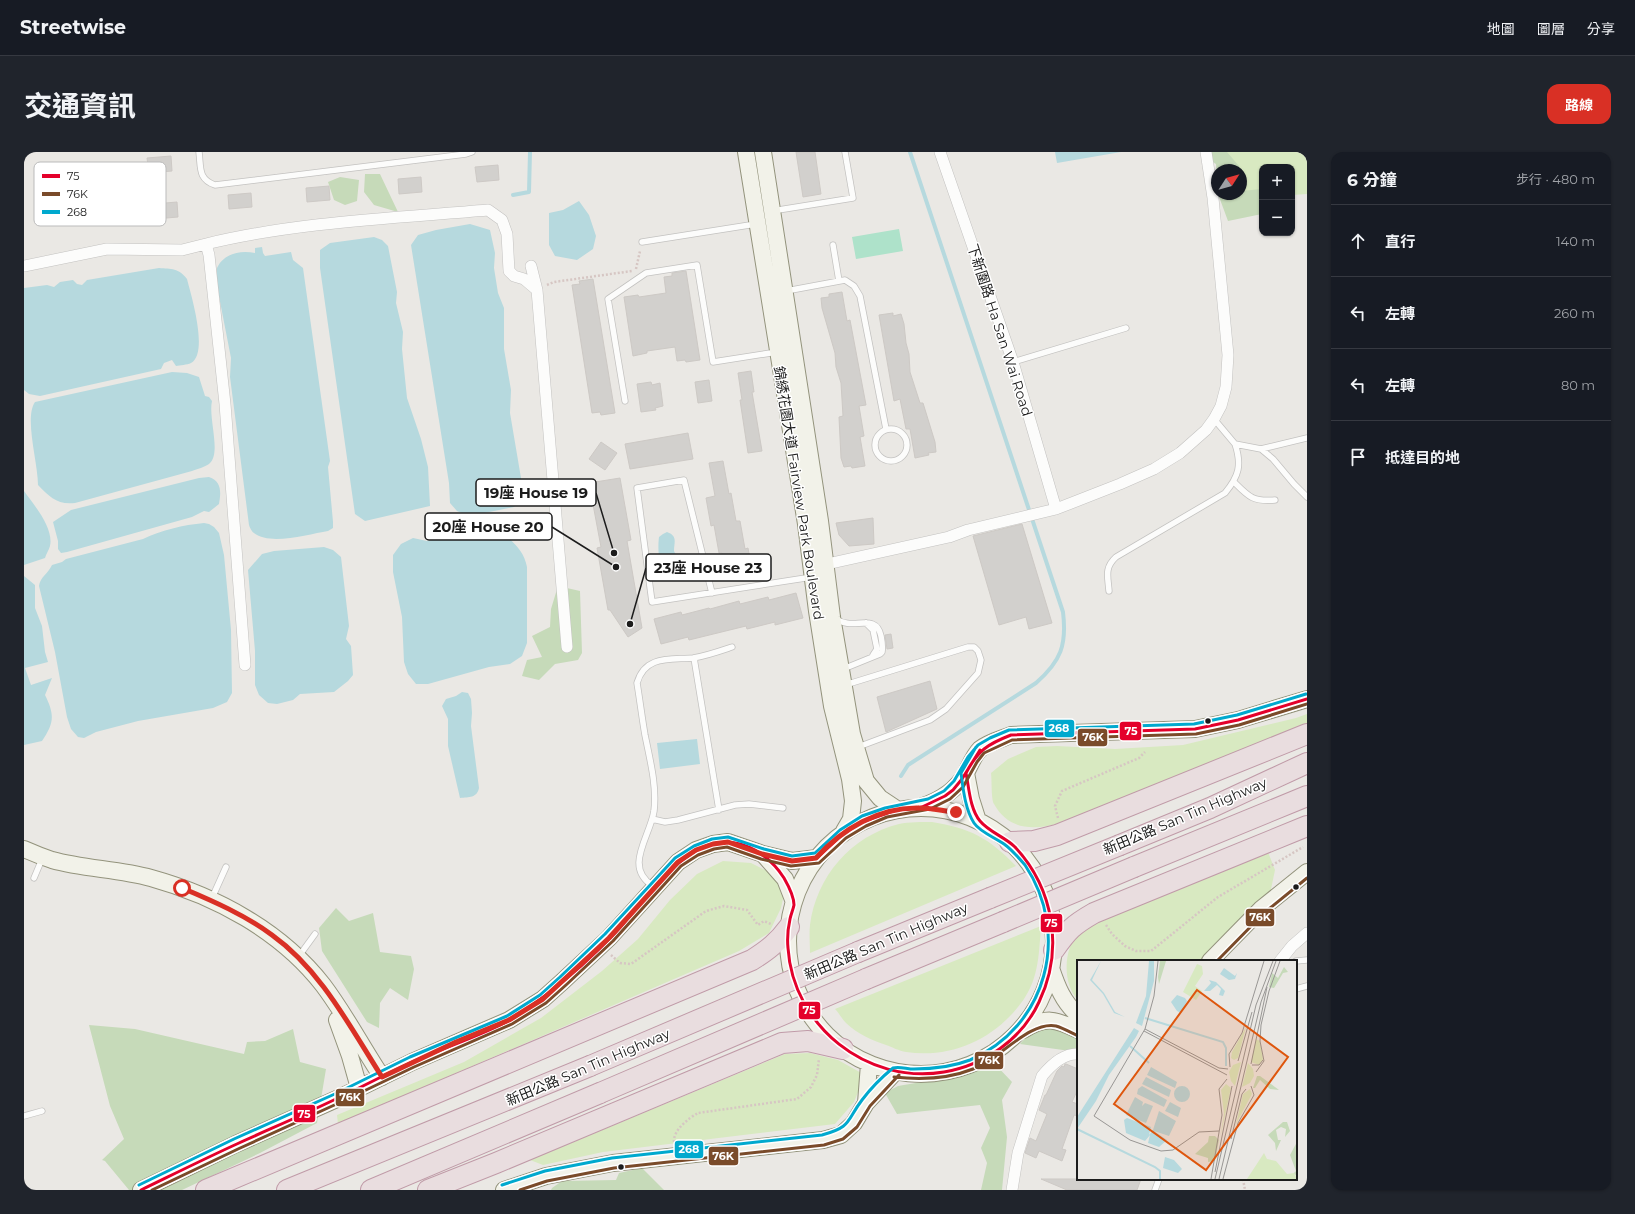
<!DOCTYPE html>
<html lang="zh-TW">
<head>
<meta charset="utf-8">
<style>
  body { margin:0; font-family:Montserrat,"Noto Sans TC",sans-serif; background:#20242c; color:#f1f3f6 }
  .controls { position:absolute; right:12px; top:12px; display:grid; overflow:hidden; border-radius:8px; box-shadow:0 1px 3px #0004 }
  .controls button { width:36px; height:36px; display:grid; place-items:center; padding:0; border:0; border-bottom:1px solid #363941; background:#171b24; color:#f1f3f6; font:20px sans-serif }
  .compass { position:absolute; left:1187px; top:12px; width:36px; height:36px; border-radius:50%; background:#171b24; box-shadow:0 1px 3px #0004; rotate:54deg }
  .stop { position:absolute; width:12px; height:12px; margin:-9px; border:3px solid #d93025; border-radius:50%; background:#fff }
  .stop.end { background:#d93025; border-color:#fff; box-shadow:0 1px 4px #0008 }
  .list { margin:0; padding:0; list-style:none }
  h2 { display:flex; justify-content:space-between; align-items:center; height:52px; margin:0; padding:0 16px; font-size:17px }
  h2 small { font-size:13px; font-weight:400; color:#9ea1a6 }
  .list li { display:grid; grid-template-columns:26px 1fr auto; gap:12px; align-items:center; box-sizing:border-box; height:72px; padding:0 16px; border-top:1px solid #363941 }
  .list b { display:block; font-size:15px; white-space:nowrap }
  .list em { font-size:13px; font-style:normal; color:#9ea1a6 }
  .icon { flex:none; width:22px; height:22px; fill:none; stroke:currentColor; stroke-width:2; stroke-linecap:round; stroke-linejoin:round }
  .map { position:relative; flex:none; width:1283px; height:1038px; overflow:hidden; border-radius:12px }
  header { display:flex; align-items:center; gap:24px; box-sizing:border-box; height:56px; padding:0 20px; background:#171b24; border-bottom:1px solid #363941 }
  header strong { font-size:19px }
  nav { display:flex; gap:22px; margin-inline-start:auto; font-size:14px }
  .intro { display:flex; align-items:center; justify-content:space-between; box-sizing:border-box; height:96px; padding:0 24px }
  h1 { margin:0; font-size:28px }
  .button { padding:10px 18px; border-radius:12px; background:#d93025; color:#fff; font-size:14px; font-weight:700 }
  main { display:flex; gap:24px; padding:0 24px }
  aside { flex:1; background:#171b24; border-radius:12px; box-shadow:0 1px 3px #0004 }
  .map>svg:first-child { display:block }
</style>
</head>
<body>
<header>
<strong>Streetwise</strong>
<nav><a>地圖</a><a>圖層</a><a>分享</a></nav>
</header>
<div class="intro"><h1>交通資訊</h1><a class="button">路線</a></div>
<main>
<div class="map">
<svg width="1283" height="1038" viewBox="0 0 1283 1038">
  <rect width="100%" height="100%" fill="#eae8e4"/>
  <!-- grass -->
  <path fill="#d8e9c1" d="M1202 0H1283V42L1268 43V15H1238V45L1217 42V18H1204Z
    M1283 562V573L1059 664C1029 674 990 688 970 652 967 647 968 629 967 621L984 607 1012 595 1033 594 1091 597 1159 593 1272 566Z
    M908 670C946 676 965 686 992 714L786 801C786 792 785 782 786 773 792 725 827 684 875 672 885 670 898 670 908 670Z
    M1244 700 1251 718 1246 742 1229 754 1176 809H1054V848C1038 832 1039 795 1056 779 1060 774 1069 772 1075 768Z
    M699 709 727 711 749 722 760 742 757 756 745 781 715 799 314 972 313 963 440 910 517 866 578 819 614 787 646 748 673 722Z
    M1017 774C1015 800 1015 825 1000 847 973 886 929 907 882 900 875 899 868 895 862 893 847 888 834 882 822 871 818 867 815 861 811 857Z
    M786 901 814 908 841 923 830 950 811 972 579 1000 519 1013 506 1008 761 902Z"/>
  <!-- forest -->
  <path fill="#c6dab9" d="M1179 0H1203L1215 14V18H1193V26L1192 12 1177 3Z
    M341 22H356L374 60 350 53 340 40Z
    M316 25 335 28 333 49 321 53 310 48 304 30Z
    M1238 37V62L1204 69 1194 42H1217V39Z
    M534 434 556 439 558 501 554 508 531 512 515 528 498 524 503 508 518 505 508 484 526 475 527 457Z
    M312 756 325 769 349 761 356 800 387 804 390 817 384 848 366 836 356 851 355 876 343 870 298 799 295 776Z
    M1018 867 1054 882V899L1039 898 996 892Z
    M65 873 111 877 220 902 223 890 241 889 269 877 276 910 302 917 293 971 236 1001 158 1038H105L81 1009 78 1008 100 987 86 954Z
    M970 911 988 930 978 948 983 985 978 1038H957L963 1011 957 996 966 976 956 953 873 962 861 941 874 934 921 926Z
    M618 1016 640 1038H527L528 1036 538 1029 592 1028 595 1021Z"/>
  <!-- pitch -->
  <path fill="#aee2ca" d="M875 77 879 99 832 107 828 85Z"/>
  <!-- water -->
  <path fill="#b6d9de" d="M1031 0H1097L1033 11Z
    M555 49 565 63 572 84 569 97 553 108 531 104 525 93V61L539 58Z
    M446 72 466 78 471 101 470 116 474 141 480 156V197L487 238 486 261 497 326 496 349 490 355 445 364 433 359 426 351 425 331 387 93 394 83 412 78Z
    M350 85 358 88 364 94 373 140 372 151 379 180 378 197 383 246 397 287 404 315 406 354 341 369 331 362 296 116V98L306 91Z
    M238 95 239 101 241 104 267 100 269 108 279 116 306 309 304 315 309 370V376L304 379C285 382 246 394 230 381 228 380 226 376 225 373L206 225 207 206 192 129C192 125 192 120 193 116 200 101 217 98 231 101V96Z
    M135 116C147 117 155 116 163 127 167 143 185 201 167 211 163 213 156 213 152 214L148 208 140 211 137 217 16 244 5 242 0 238V136L23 133 30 135 36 130 49 128 53 132 58 133 63 128Z
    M148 220 163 221 175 225 181 244 185 245 188 249C184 266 198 302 185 312 181 315 173 317 168 319L51 351C33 353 26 345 14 333 14 310 0 266 11 250Z
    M185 325C198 329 197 341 195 352L185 360 180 359 168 365 43 400 37 401 34 397V389L29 370 47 358 175 326Z
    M0 339C10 353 30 376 26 394 25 398 22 402 21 406L0 413Z
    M180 371 185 372 190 375 195 381 200 403 207 478 208 541 203 550 189 556 114 569 72 580 60 586 54 585 47 577 43 565 31 500 15 434C16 425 24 422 28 413L38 410 42 407 119 387C138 378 159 373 180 371Z
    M475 380C489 388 500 399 503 415V491L498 504 486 512 465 515 404 532H392L384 522 380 510 378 465 369 420V403L377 392 389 386 403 389 424 385H445Z
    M643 380C654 384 650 390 650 399 651 402 653 404 655 407 657 414 649 420 643 418 633 415 634 393 635 385L639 382Z
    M300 395 309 398 317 405 325 474 322 487 327 494 329 523 324 529 310 540 276 542 269 548 253 552 244 551 235 543 231 533V499L224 418 238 402 250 399Z
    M0 424 11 433V456L18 474 21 500 24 510 1 516 7 533 28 526 21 543C31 563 30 571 18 589L0 593Z
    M438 540 444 541 447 547 448 561 447 574 455 636C453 646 445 645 436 646L424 594V567L418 554 422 547 432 544Z
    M673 587 676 612 636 617 633 591Z"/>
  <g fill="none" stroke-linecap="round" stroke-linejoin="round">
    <!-- stream -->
    <path stroke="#b6d9de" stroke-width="4" d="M489 43 505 40 506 0
      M877 624 884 613 1012 531C1037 509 1043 493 1039 460L886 0"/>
  </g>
  <!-- building -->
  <path fill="#d2d0cd" stroke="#cdc9c5" d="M772 0H791L797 42 779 45Z
    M147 4 148 19 125 21 123 6Z
    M474 13 475 28 453 30 451 15Z
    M397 25 398 40 375 42 374 27Z
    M305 34 306 48 283 50 282 36Z
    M227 41 228 55 205 57 204 43Z
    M153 50 154 65 131 67 130 52Z
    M662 119 676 208 662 210 661 208 653 209 651 195 623 199V201L609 204 600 145 614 143 615 145 642 141 640 125 648 124V121Z
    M569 127 591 261 577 263 576 260 568 261 548 133 556 132 555 129Z
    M818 140 823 169 826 168 842 253 835 254 840 284 836 285 841 314 828 316 827 314 820 315 817 306 815 265 819 264 817 231 812 215 811 201 798 156 797 146 805 145V142Z
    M869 161V164L877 162 880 172 882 191 885 202 886 220 896 251H899L911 290 912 300 904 301 905 303 891 306 886 277H882L876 247 870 249 855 163Z
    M727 219 730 240H728L738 299 724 301 716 248H718L714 221Z
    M685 228 688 249 674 251 671 230Z
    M627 230 628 233 636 231 639 254 631 256 632 258 617 260 613 232Z
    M664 281 669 307 606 317 601 292Z
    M577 290 593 301 581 318 565 307Z
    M699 309 705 342 707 341 712 369H716L721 397 724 396 729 424 703 428 698 401H695L690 373 687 374 682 346 691 344 685 311Z
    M596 326 607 388 603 389 618 476 604 485 586 458H584L573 396 577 395 565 331Z
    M849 366 850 392 825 394 815 383 812 371Z
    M998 372 1028 471 1005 477 1002 465 975 473 949 384Z
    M772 441 779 466 751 473V470L723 477 722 474 665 488 664 485 637 492 630 467 657 460 658 463 685 456 686 457 715 449 716 452 744 445 745 448Z
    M867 482 869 496 863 497 861 483Z
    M906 529 913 557 862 580 853 545Z
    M1041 912H1042L1054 917V937L1048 950 1054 952V964L1050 963 1038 997 1042 998 1038 1009 1015 999 1012 1006 1001 1001 1006 986 1012 989 1023 962 1015 958 1021 943H1022L1033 919 1038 914 1040 915Z
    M1017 1027H1117L1113 1038H1043Z"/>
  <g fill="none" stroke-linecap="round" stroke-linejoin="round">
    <defs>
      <path id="lane" d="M175 0C177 16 174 27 191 33L442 2 448 0
        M748 59 829 46 821 0
        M618 90 732 72
        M809 93 815 129
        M762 139 821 128 830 134 836 144 862 277
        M989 210 1102 176
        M601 249 584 147 622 121 673 113 689 210 753 200
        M1190 267 1211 292 1237 297 1249 307 1270 332 1283 345
        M851 293a16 16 0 1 1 32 0a16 16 0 1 1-32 0Z
        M1237 297 1283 286
        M1210 330C1225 345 1229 350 1251 348
        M1085 439C1084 425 1080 416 1092 405L1201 341C1215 324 1218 313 1211 292
        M688 441 660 328 613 336 628 450 788 425
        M812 467C829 479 852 460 857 484 858 489 859 494 858 500L856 502 824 515 820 518
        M842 471 849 478 853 497 849 503
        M670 506 695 658
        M821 533 944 495H950L954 499 957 508 954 521 922 557 906 568 834 595
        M628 667 641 670 654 668 711 653 725 652 759 656
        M10 726 18 707
        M629 734C599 715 626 685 630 659 633 634 626 608 621 583 618 566 616 549 613 531 621 503 646 508 669 506 682 504 696 499 708 495
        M188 746 202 715
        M275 804 291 782
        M1272 809 1283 808
        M1272 837 1283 834
        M0 964 18 959
        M1131 1038 1135 1027"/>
      <path id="street" d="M916 0 989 210 1032 357
        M0 114 83 97 158 98 182 92
        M507 114 513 138 543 495
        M794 414 925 385 944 378 1032 357 1096 332 1130 317 1156 301 1182 278 1190 267 1197 254 1202 235 1204 203 1189 46 1182 0
        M221 513 201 252 185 103 182 92C272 70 372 66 464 58L478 68 483 82 485 119 490 124 500 127 513 138
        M1256 809 1268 794 1283 781
        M988 1038 994 1001 1018 924C1027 913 1039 901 1054 902"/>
      <path id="secondary" d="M722 0 782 372 793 459 808 554 826 627 829 649 827 667 820 679
        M739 0 796 369 808 465 828 582 842 629 856 646 874 658
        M942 621 947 647 954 669
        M896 655C915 649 932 639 942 621 946 613 950 603 956 597 965 590 977 587 987 583L1171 577 1214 568 1283 547
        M764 789a133 133 0 1 1 266 0a133 133 0 1 1-266 0Z
        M0 697C9 701 19 705 28 708 60 717 95 717 127 726 192 744 257 779 299 833 321 862 338 895 358 925
        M739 702 761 727 770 750
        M1186 809 1237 757 1283 720
        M1027 816C1033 834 1039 850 1054 863
        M313 868 326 904 335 936
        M999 878C1022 864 1031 867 1054 878
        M842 951 845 912
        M117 1038 212 992 315 946 388 910 485 868 519 847 539 829 585 786 654 710 672 698 689 692 704 690 739 702 768 709 793 706
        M480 1038 522 1024 589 1011 799 988 817 983 830 971 842 951 871 920"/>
      <path id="highway" d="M986 690 1010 689 1033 683 1283 582
        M1096 693 1186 656 1283 611
        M1110 715 1283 644
        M1030 798C1044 778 1049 773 1070 761L1283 674
        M834 800 966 746
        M842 827 979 770
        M182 1038 728 808C744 798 754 790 765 775
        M263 1038 566 914
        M347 1038 576 941
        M404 1038 472 1011 758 891 784 889 819 897"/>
    </defs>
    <!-- lane casing -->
    <use href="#lane" stroke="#c3c2c0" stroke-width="7"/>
    <!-- street casing -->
    <use href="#street" stroke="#c3c2c0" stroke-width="12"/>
    <!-- secondary casing -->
    <use href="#secondary" stroke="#93937c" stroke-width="18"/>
    <!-- highway casing -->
    <use href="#highway" stroke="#c09ba8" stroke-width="22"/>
    <!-- path -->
    <path stroke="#d6c6c3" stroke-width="2.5" stroke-dasharray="2 2" stroke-linecap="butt" d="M612 117 616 99
      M523 133 530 130 608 119
      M1034 666 1031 654 1038 639 1115 606 1121 600
      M1082 773 1088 782 1101 794 1112 799H1127L1194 745 1279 695
      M587 803 596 811 607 812 682 759 700 754 723 758 734 773 740 769 747 772
      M650 990C649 978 665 966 674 961L773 947 787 935 793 923 795 907
      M1219 1027 1221 1038"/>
    <!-- lane -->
    <use href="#lane" stroke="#fcfcfb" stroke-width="5.5"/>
    <!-- street -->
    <use href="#street" stroke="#fcfcfb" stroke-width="11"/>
    <!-- secondary -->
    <use href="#secondary" stroke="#f2f2e9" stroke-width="16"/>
    <!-- highway -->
    <use href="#highway" stroke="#e9dddf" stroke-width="20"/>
    <defs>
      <path id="highway-bridge" d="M966 746 1096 693
        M979 770 1110 715
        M566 914 834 800
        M576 941 842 827"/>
    </defs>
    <!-- highway-bridge casing -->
    <use href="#highway-bridge" stroke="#c09ba8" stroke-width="22" stroke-linecap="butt"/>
    <!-- highway-bridge -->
    <use href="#highway-bridge" stroke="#e9dddf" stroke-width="20"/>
    <defs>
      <path id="bus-1" d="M722 696 739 702 768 709 793 706 819 682 838 670 872 658 898 655 921 644 929 638 938 627 956 598
        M117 1038C150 1022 182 1006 215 991 248 976 281 962 314 946 338 935 362 922 386 911 418 896 454 885 486 868 498 861 510 852 522 843 547 824 570 803 592 780 618 752 654 697 693 691 720 686 746 704 760 726 764 733 770 744 770 753 769 758 767 762 766 767 764 776 763 786 764 796 769 874 843 933 920 920 961 913 998 887 1015 850 1040 798 1030 737 991 695 981 685 965 680 956 669 946 657 945 636 942 621 954 598 964 592 987 583L1171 577 1214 568 1283 547"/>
      <path id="bus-2" d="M1193 809 1240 761 1283 726
        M870 925C897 928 924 927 949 917 976 907 1005 869 1032 874 1039 876 1046 880 1052 883
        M128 1038 214 997 317 950 390 915 488 872 522 851 542 833 589 789 657 714 674 703 690 697 703 695 737 707 767 714 795 711 822 686 842 674 863 665 906 657 926 647 939 635 953 610 960 601 988 588 1172 582 1215 573 1283 552
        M496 1038 523 1029 590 1016 800 993 819 987 833 975 846 954 875 923"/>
      <path id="bus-3" d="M115 1033 210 987 313 941 386 905 483 864 516 843 536 825 581 782 651 706 670 694 688 687 704 685 740 697 768 704 791 701 816 678 838 664 861 656 904 647 920 639 930 629 944 605 954 593 966 586 985 578 1170 572 1213 563 1282 542
        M478 1033 521 1019 588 1006 798 983C828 975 822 969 838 948 847 936 858 925 869 916 875 914 883 917 890 917 909 917 928 915 946 908 1023 875 1047 782 1001 713 995 706 987 697 980 692 970 685 956 680 950 671 941 657 939 636 937 621L952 595"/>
    </defs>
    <!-- bus-1 casing -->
    <use href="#bus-1" stroke="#fff" stroke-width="6"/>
    <!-- bus-2 casing -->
    <use href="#bus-2" stroke="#fff" stroke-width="6"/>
    <!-- bus-3 casing -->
    <use href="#bus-3" stroke="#fff" stroke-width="6"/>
    <!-- bus-1 -->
    <use href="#bus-1" stroke="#e4002b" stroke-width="3"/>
    <!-- bus-2 -->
    <use href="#bus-2" stroke="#7a4b2a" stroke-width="3"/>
    <!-- bus-3 -->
    <use href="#bus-3" stroke="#00a9ce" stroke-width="3"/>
  </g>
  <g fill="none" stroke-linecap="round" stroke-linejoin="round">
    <!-- route -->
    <path stroke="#d93025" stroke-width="5" d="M158 736C189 749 221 763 248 783 297 818 326 875 358 925L432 890 485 868 519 847 585 786 654 710 672 698 689 692 704 690 738 702 768 709 792 706C818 677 855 655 895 656 907 656 920 659 932 660"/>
  </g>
  <!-- markers -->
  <g fill="#1c1c1c" stroke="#fff" stroke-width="1.5">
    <circle cx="1184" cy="569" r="3.5"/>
    <circle cx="1272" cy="735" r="3.5"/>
    <circle cx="597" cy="1015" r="3.5"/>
  </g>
  <g text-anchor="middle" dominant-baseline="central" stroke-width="3" stroke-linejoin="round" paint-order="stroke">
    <!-- street labels -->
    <g font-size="14" fill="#1c1c1c" stroke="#fff">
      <text transform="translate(976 178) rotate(72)">下新圍路 Ha San Wai Road</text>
      <text transform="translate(775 341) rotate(81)">錦綉花園大道 Fairview Park Boulevard</text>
      <text transform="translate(1161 664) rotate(-23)">新田公路 San Tin Highway</text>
      <text transform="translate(862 789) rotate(-23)">新田公路 San Tin Highway</text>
      <text transform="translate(564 915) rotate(-23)">新田公路 San Tin Highway</text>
    </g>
  </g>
  <!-- overview -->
  <g transform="translate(1053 808)">
    <rect width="220" height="220" fill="#eae8e4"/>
    <path d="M120 4 125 6 126 14 118 26 125 31 119 40 106 32ZM169 67 161 98 157 100 154 98 155 92ZM179 79 183 81 186 100 182 105 174 102ZM164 102 158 126 154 121 152 112 156 105ZM171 103 176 109 177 116 173 123 165 127ZM149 124 154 128 143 178 147 154 144 130ZM173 129 175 134 159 164 166 134ZM187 193 190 199 199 201 210 214 217 213 220 219H170Z" fill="#d8e9c1"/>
    <path d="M83 1H89L82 24 81 17ZM207 7 211 12 206 13 197 28 192 27 195 13 201 18ZM180 116H183L202 130 193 129 183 120 178 128H176ZM206 162H210L213 171 208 177 209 169 204 167 199 170 201 180H204L199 191 198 183 191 175ZM132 176H138L142 180 138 201 131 202V198L118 194 131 182ZM220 182V217L217 213 219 211 213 195Z" fill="#c6dab9"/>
    <path d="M24 1 15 20 27 33 38 52 48 57 37 53 26 34 13 20ZM72 1H77V21L65 66 59 63 69 36ZM147 8 158 16 160 13 158 19 152 20 143 14ZM132 20 139 22 148 31 146 36 142 35 144 29 140 25 133 31H127L134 23ZM100 35 108 38 110 41 104 53 100 51 94 42ZM57 68 62 71 59 77 32 115 19 141 0 169V157ZM74 107 100 122 98 128 70 115ZM69 117 94 130 92 137 65 124ZM97 134a8 8 0 1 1 16 0a8 8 0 1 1-16 0ZM65 126 90 140 87 147 60 134 61 129ZM58 137 66 142 65 146 68 143 76 146 69 163 49 155ZM93 142 104 148 101 157 88 151ZM82 151 99 161 92 176 77 171 90 180 82 187 71 183 73 175 68 181 49 173 47 160 50 158 74 167 72 175 76 170ZM88 197 97 200 105 209 101 213 86 208Z" fill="#b6d9de"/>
    <path fill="none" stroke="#b6d9de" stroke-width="2" d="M68 58 146 82 149 88V106M53 86 72 103M0 169 78 207 83 211V219"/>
    <path fill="none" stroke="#989694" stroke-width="1" d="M81 1 77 36 68 69 17 156 53 180 84 191 96 190 122 172 142 171M68 69 142 108 151 109M67 71 150 115M161 101 175 52M174 104 190 27M175 105H182L186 100M153 107 152 94 165 73 187 1M179 112 187 101 183 81 184 65 192 31 203 1M154 179 165 134 169 129M138 212 155 126M134 219 145 155 142 129 150 119M138 219 179 45 196 1M142 219 184 42 199 1M146 219 161 163 177 135 174 126"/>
    <path fill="#de560d" fill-opacity="0.15" stroke="#de560d" stroke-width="2" d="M120 30 211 97 129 210 37 144Z"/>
    <rect width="220" height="220" fill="none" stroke="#1c1c1c" stroke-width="2"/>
  </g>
  <!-- legend -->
  <rect x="10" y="10" width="132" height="64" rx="6" fill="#fff" stroke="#bbb" stroke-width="1"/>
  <rect x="18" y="22" width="18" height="4" fill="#e4002b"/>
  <rect x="18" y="40" width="18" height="4" fill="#7a4b2a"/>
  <rect x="18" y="58" width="18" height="4" fill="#00a9ce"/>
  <g font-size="11" fill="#1c1c1c">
    <text x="43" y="28">75</text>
    <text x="43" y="46">76K</text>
    <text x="43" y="64">268</text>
  </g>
  <!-- callouts -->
  <path fill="none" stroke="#1c1c1c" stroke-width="1.5" d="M590 401L572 341M592 415L528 375M606 472L622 416"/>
  <g fill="#1c1c1c" stroke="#fff" stroke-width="1.5">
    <circle cx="590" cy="401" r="4"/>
    <circle cx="592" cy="415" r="4"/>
    <circle cx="606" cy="472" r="4"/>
  </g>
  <g fill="#fff" stroke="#1c1c1c" stroke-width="1.5">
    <rect x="452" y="327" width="120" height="27" rx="4"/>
    <rect x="401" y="361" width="127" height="27" rx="4"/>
    <rect x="622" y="402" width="125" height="27" rx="4"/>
  </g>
  <g font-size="15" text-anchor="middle" font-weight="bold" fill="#1c1c1c">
    <text x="512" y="346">19座 House 19</text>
    <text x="464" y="380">20座 House 20</text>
    <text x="684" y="421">23座 House 23</text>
  </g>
  <g stroke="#fff" stroke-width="1.5">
    <rect x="1020" y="567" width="31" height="19" rx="4" fill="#00a9ce"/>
    <rect x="1095" y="569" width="23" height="20" rx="4" fill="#e4002b"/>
    <rect x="1053" y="576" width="31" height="19" rx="4" fill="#7a4b2a"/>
    <rect x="1221" y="756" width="30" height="19" rx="4" fill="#7a4b2a"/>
    <rect x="1016" y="761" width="23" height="20" rx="4" fill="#e4002b"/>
    <rect x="774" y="849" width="23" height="19" rx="4" fill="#e4002b"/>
    <rect x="950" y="899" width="30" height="19" rx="4" fill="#7a4b2a"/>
    <rect x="311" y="936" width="30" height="19" rx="4" fill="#7a4b2a"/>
    <rect x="269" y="952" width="23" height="19" rx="4" fill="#e4002b"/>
    <rect x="650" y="988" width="30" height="19" rx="4" fill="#00a9ce"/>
    <rect x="684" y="994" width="31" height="20" rx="4" fill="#7a4b2a"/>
  </g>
  <g font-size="11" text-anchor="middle" font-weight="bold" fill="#fff">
    <text x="1035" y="580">268</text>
    <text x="1107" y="583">75</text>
    <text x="1069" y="589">76K</text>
    <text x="1236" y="769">76K</text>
    <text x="1027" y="775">75</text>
    <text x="785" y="862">75</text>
    <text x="965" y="912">76K</text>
    <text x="326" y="949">76K</text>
    <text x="280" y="966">75</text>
    <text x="665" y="1001">268</text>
    <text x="699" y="1008">76K</text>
  </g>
</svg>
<div class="controls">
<button>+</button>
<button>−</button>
</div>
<svg class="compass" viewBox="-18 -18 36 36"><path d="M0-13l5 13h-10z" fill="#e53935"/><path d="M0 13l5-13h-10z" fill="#9ea1a6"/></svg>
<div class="stop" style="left:158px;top:736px"></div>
<div class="stop end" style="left:932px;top:660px"></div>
</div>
<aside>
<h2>6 分鐘<small>步行 · 480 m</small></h2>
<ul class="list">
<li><svg class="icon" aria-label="ahead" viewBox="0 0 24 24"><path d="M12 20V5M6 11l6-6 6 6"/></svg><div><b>直行</b></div><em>140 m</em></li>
<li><svg class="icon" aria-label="left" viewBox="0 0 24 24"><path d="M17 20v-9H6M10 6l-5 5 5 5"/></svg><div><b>左轉</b></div><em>260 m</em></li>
<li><svg class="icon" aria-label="left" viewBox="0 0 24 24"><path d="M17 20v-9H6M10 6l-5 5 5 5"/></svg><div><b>左轉</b></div><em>80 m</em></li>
<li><svg class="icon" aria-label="arrive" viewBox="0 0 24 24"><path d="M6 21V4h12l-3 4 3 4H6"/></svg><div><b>抵達目的地</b></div></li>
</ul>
</aside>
</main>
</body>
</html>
